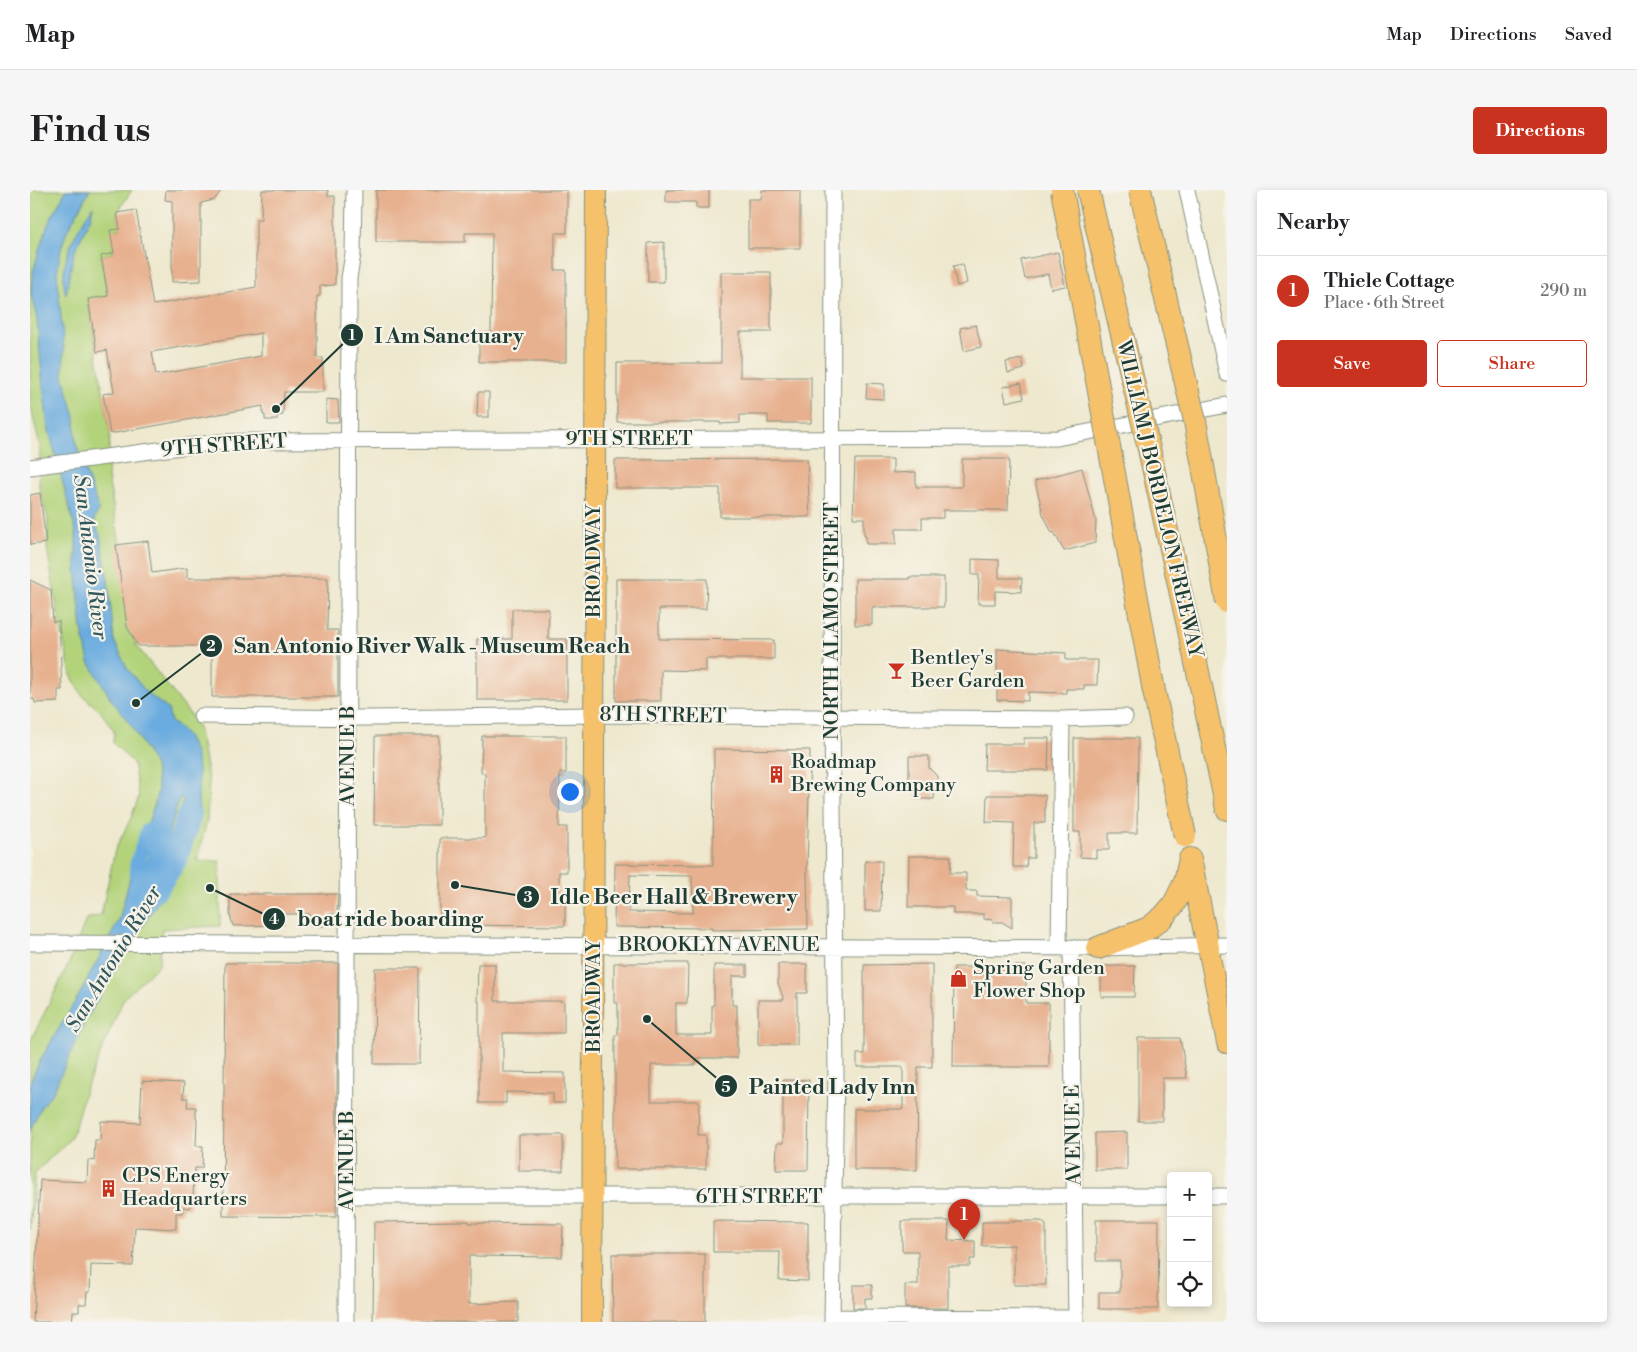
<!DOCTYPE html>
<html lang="en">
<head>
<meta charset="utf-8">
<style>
  body { margin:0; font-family:"Libre Bodoni",serif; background:#f6f6f6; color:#202124 }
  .controls { position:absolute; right:15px; bottom:15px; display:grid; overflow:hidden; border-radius:5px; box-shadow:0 2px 8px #0003 }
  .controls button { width:45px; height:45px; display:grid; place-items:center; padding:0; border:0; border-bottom:1px solid #e0e0e0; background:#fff; color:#202124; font:25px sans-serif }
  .you { position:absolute; left:539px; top:601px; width:18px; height:18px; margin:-12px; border:4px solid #fff; border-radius:50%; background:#1a73e8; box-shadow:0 0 0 8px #1a73e833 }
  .badge { display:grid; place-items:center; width:32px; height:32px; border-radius:50%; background:#c8321e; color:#fff; font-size:16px; font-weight:700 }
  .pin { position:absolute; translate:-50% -41px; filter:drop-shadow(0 1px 2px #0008) }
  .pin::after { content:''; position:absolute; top:26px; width:18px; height:15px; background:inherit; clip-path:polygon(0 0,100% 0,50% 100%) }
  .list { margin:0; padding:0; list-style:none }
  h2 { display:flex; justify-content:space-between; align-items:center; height:65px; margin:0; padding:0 20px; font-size:21px }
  h2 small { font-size:16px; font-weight:400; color:#757577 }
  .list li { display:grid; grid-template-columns:32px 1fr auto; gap:15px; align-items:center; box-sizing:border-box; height:70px; padding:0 20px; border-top:1px solid #e0e0e0 }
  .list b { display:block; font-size:19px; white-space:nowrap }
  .list p { margin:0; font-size:16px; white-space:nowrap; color:#757577 }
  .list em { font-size:16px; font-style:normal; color:#757577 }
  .actions { display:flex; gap:10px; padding:15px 20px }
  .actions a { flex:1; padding:11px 0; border:1px solid #c8321e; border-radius:5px; text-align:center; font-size:18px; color:#c8321e }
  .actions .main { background:#c8321e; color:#fff }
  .icon { flex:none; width:28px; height:28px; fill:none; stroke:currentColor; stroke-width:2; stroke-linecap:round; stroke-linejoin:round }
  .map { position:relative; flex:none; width:1197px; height:1132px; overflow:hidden; border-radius:5px }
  header { display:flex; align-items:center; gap:30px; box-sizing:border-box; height:70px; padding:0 25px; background:#fff; border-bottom:1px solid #e0e0e0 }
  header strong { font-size:24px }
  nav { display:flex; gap:28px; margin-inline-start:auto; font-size:18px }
  .intro { display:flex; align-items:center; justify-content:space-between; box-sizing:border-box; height:120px; padding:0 30px }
  h1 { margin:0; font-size:35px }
  .button { padding:12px 22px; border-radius:5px; background:#c8321e; color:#fff; font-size:18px; font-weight:700 }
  main { display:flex; gap:30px; padding:0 30px }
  aside { flex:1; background:#fff; border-radius:5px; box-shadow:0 2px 8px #0003 }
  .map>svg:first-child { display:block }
</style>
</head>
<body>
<header>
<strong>Map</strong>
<nav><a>Map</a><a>Directions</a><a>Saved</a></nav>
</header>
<div class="intro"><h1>Find us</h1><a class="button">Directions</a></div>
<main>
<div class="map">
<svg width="1197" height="1132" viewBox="0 0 1197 1132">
  <rect width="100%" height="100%" fill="#f7f3e8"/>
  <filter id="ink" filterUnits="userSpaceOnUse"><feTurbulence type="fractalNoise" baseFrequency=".02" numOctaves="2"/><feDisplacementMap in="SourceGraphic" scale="10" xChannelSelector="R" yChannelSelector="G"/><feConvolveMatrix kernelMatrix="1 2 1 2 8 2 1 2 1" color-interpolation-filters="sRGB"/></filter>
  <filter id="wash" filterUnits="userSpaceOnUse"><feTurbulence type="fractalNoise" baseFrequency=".0096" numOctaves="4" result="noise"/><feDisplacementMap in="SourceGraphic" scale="20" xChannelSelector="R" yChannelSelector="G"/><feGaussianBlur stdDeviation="1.12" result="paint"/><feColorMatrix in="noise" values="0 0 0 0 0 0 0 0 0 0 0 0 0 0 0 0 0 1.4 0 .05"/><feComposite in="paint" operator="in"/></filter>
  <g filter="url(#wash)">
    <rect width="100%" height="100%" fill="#eee8ce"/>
    <!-- green -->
    <path fill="#b2d37a" stroke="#688857" d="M0 0H102L87 23 90 39 81 41 84 63 71 66 78 106 58 110 80 244 78 287 89 349 98 433 106 455 166 532 170 545 179 593 177 630 167 671H190V736L132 739 129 775 94 808 55 900 45 937 40 949 5 983 0 1039V852L40 771 56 729 71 725 85 660 101 628 109 606 103 573 83 553 84 541 70 521 52 505 41 485 29 429 17 358 18 329 9 296 10 257 0 213Z"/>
    <!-- water -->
    <path fill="#6bacdf" stroke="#45748a" d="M36 0H60L37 41 31 59 27 83 34 159 33 185 45 227 46 254 69 320 64 330 70 345 78 390 84 450 97 478 117 503 138 519 141 532C168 549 170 578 168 608 168 612 169 616 169 620 167 634 160 648 155 661L140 656 153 609 150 607 131 667 109 659 124 616 128 600 125 576 103 538 81 509 59 472 52 440 46 379V343L18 237 12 186 7 130 1 103 3 82 10 57 18 34Z
      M63 16 61 27 44 63 36 105C27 73 46 41 63 16Z
      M137 667 154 671 91 770 56 830 23 902 11 917 0 941V893L9 872 49 805 89 730 105 668 132 675Z"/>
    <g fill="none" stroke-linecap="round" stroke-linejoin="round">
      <!-- canal -->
      <path stroke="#6bacdf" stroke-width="15" d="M108 688 107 674 118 640
        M118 693 132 645"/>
      <!-- river -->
      <path stroke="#6bacdf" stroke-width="25" d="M126 698 145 669 159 626"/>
    </g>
    <g id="blocks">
      <!-- building -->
      <path fill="#e7b08e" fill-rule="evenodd" d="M136 0H192L184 10 171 13V91L142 92V11L135 10Z
        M232 0H298V6H305V95L290 96V106H287V168H293V202H254L253 225 247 226V230H235V225H233V216L80 244 73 204 84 202 77 160 67 162 58 109 78 106 71 66 84 63 80 40 90 39 87 23 106 20 123 115 226 97V29H231ZM231 143V166L126 185 122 162Z
        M346 0H537V43H525V80H536V172H449V143H461L462 43H435V52H346Z
        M636 0H679V18H666V12H636Z
        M732 0H770V58H718V9H731Z
        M634 52V92H618V53Z
        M1028 62 1035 96 1021 99 1018 84 995 89 991 70Z
        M933 74 937 93 927 96 923 76Z
        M691 82H741V142H710V187H781V233H738V225H710V233L690 234V232H587V173H691Z
        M946 135 951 157 934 161 930 138Z
        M992 169 994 179 978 183 976 172Z
        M837 193 854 194V209L836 208Z
        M991 193 994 208 976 212 973 197Z
        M448 202H459V227H447Z
        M296 209 308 210 309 232H296Z
        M777 269 780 327H690V298H585V270Z
        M825 269H863V283L886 282V297H932V269H979L978 320H913V328H892V339H866V354H836V346H834V328H823Z
        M1052 278 1066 331 1065 353 1034 361 1024 342 1022 343 1013 324 1005 291Z
        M10 303 16 353 0 355V305Z
        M118 351 122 383 157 378V388H298L297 440H308V507H182V456H108L97 437 86 355Z
        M942 369 969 370V388H992L991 402 965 401V414H948L949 385H942Z
        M879 387H914V417H842V435H825V389H879Z
        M586 389H677L676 419H629V449L744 450V469H676V481L631 480V511H586Z
        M0 390 21 400 23 432 29 431 32 500H28V512L5 513 4 509H0Z
        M482 419H519L518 449H537V510H447V449H482Z
        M967 459 1036 463V470H1068L1067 495H1054V499H1036V503L998 502V511L967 510Z
        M345 546H409V635H344Z
        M452 546H536V583H530L529 637H537V682H529V704H535V736L410 735V648H455V583H451Z
        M994 548H1019L1018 580H954L955 554H994Z
        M1044 548H1108L1107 643H1079V660H1066V668L1050 667V642H1044Z
        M684 559 780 560 777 681 778 739 682 740V738L584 737 585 674 683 675ZM600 685 662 686 663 723 599 722Z
        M879 566H899V578L907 586V591L905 593 904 609H885L886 592 879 591Z
        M957 605H1015V633H1004V668H997L996 677H983L984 633 956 632Z
        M879 666H921L920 683H936V701H947V706L982 707V738L972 732H963V730L954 729V724H923V717H878Z
        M835 671H852L851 721H835Z
        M200 704H308L307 724H299V727H297V736H280V724H254V735L203 736 200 725Z
        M195 773H308L306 1027 193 1026Z
        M584 773H658L657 813H646V845H682V815H684V775H717V786H702V815H707V868H666V875H621V911H669L668 945H676V979H585V845H588V813H584Z
        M448 774H465V811H534V843H473V882L535 883V913H523V903L476 902V913H449V811H447Z
        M748 774H777V803H767V855H728V810H754L748 793Z
        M902 774V877H888L887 980H824V919H873V877H827V864H834V775Z
        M953 776H996V813H1019V877H923L924 777H953Z
        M1071 776H1105L1104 807H1071Z
        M345 778H390L389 874H344Z
        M1108 848H1150L1157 888H1132V931H1108Z
        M753 890H779L778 980H746L747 953H753Z
        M112 891 154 893 153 908H158L157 917H166V928L167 929 166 956H173L172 978H165L163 1005H161L160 1018 153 1017 152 1023H146V1039L105 1037 103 1076 61 1075 60 1102H57L56 1114H49V1122H43L42 1132H3L10 990 57 992 58 970 64 971 65 950H70L71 931 110 933Z
        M1097 942V980H1065V943Z
        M489 945H533V981H489Z
        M1066 1030H1129L1128 1119H1069V1102H1090V1071H1066Z
        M439 1031V1033L533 1034 532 1067 439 1066V1114L488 1112V1132H343L344 1032Z
        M683 1031 778 1032V1091L749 1090 750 1062H683Z
        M872 1031H919L918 1050 945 1051V1069H940V1076H918V1118H875V1095H888V1061H872Z
        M984 1031H1011L1016 1035V1095H984V1055L952 1056V1032H984Z
        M582 1064H675V1132H583Z
        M823 1095H842V1108H835V1118H823Z"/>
    </g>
  </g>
  <g filter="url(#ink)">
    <use href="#blocks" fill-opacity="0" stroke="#869281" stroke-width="1"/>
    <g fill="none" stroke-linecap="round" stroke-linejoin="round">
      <defs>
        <path id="minor" d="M1157 0 1197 184
          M0 277 189 252 224 251 1027 248 1197 215
          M171 526 343 528 564 525 1032 529 1095 527
          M0 753 1068 758 1197 755
          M1029 757 1032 529
          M1041 757 1046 1132
          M317 1006H1141
          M1178 1006H1197
          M802 1127 1046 1128
          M316 1132 319 88 323 64 324 0
          M802 1132 806 882 802 527 803 0"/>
        <path id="major" d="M1178 757 1197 853
          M562 1132 566 0"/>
        <path id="highway" d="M1162 454 1197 619
          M1161 674 1178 757
          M1068 758 1119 738 1133 727 1144 714 1155 692 1160 669"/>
      </defs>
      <!-- minor casing -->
      <use href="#minor" stroke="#869281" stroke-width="17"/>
      <!-- major casing -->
      <use href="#major" stroke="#869281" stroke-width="22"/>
      <!-- highway casing -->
      <use href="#highway" stroke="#869281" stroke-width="24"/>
      <!-- minor -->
      <use href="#minor" stroke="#fff" stroke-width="15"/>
      <!-- major -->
      <use href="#major" stroke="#f5c16b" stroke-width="20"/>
      <!-- highway -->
      <use href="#highway" stroke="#f5c16b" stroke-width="22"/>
      <defs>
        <path id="highway-bridge" d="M1032 0 1124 501 1155 646
          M1058 0 1119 259 1162 454
          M1110 0 1165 231 1197 412"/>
      </defs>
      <!-- highway-bridge casing -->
      <use href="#highway-bridge" stroke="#869281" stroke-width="24" stroke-linecap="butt"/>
      <!-- highway-bridge -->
      <use href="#highway-bridge" stroke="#f5c16b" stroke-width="22"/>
    </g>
  </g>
  <!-- icons -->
  <defs>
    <symbol id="bar-bare" viewBox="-9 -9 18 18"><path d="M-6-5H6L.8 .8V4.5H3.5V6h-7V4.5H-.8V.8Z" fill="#c8321e" stroke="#f7f3e8" stroke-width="2.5" paint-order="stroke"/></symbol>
    <symbol id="building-bare" viewBox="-9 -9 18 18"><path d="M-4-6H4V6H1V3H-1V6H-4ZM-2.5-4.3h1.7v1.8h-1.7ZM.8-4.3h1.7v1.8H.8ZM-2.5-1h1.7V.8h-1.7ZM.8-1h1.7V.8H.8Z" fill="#c8321e" stroke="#f7f3e8" stroke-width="2.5" paint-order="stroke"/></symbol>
    <symbol id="shop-bare" viewBox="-9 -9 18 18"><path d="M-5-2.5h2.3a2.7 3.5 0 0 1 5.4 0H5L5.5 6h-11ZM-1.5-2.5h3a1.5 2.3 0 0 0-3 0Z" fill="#c8321e" stroke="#f7f3e8" stroke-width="2.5" paint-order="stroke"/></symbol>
  </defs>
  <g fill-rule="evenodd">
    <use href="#bar-bare" x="854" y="468" width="25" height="25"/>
    <use href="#building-bare" x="734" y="572" width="25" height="25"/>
    <use href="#shop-bare" x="916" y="776" width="25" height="25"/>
    <use href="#building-bare" x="66" y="986" width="25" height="25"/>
  </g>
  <g text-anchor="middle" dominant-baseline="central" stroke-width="4.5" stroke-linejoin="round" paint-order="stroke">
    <!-- street labels -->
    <g font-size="20" fill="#1f3d34" stroke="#f7f3e8">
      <text x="599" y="249">9TH STREET</text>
      <text transform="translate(194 256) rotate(-4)">9TH STREET</text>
      <text transform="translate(1129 309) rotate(77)">WILLIAM J BORDELON FREEWAY</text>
      <text transform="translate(564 371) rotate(-90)">BROADWAY</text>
      <text transform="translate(802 431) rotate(-90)">NORTH ALAMO STREET</text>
      <text transform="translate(633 526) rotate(1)">8TH STREET</text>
      <text transform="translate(318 566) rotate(-90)">AVENUE B</text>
      <text x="689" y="755">BROOKLYN AVENUE</text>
      <text transform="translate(564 806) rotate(-90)">BROADWAY</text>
      <text transform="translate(1044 945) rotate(-91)">AVENUE E</text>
      <text transform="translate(317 971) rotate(-90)">AVENUE B</text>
      <text x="729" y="1007">6TH STREET</text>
    </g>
    <!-- poi labels -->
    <g font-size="20" fill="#1f3d34" stroke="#f7f3e8" text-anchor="start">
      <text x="881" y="468">Bentley's<tspan x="881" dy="23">Beer Garden</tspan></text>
      <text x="761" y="572">Roadmap<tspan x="761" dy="23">Brewing Company</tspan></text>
      <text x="943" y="778">Spring Garden<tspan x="943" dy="23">Flower Shop</tspan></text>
      <text x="92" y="986">CPS Energy<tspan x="92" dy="23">Headquarters</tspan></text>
    </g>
    <!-- water labels -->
    <g font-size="21" font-style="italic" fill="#32595f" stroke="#f7f3e8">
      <text transform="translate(60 367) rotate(83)">San Antonio River</text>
      <text transform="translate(84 769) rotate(-59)">San Antonio River</text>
    </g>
  </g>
  <!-- callouts -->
  <path fill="none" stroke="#1f3d34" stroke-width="2" d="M246 219L322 145M106 513L181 456M425 695L498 707M180 698L244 729M617 829L696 896"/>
  <g fill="#1f3d34" stroke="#f7f3e8" stroke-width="2">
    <circle cx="246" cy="219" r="5"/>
    <circle cx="106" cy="513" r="5"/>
    <circle cx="425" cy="695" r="5"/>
    <circle cx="180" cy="698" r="5"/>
    <circle cx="617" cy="829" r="5"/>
    <circle cx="322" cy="145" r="12"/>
    <circle cx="181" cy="456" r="12"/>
    <circle cx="498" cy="707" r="12"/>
    <circle cx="244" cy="729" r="12"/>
    <circle cx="696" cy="896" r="12"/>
  </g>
  <g font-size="15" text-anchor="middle" font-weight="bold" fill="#fff">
    <text x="322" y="150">1</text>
    <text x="181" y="461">2</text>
    <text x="498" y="712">3</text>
    <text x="244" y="734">4</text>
    <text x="696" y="902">5</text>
  </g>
  <g font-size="21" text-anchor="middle" font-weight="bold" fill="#1f3d34" stroke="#f7f3e8" stroke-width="4.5" stroke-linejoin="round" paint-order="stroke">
    <text x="419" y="153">I Am Sanctuary</text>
    <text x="402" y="463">San Antonio River Walk - Museum Reach</text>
    <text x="644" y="714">Idle Beer Hall &amp; Brewery</text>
    <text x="360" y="736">boat ride boarding</text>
    <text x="802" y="904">Painted Lady Inn</text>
  </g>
</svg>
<div class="controls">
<button>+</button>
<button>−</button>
<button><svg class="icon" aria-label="locate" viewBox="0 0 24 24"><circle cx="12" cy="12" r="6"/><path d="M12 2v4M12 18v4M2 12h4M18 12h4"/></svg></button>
</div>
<div class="you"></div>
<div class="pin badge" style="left:934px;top:1050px">1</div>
</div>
<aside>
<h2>Nearby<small></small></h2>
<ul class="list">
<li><span class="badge">1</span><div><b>Thiele Cottage</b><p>Place · 6th Street</p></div><em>290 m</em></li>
</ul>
<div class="actions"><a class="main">Save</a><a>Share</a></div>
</aside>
</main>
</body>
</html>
